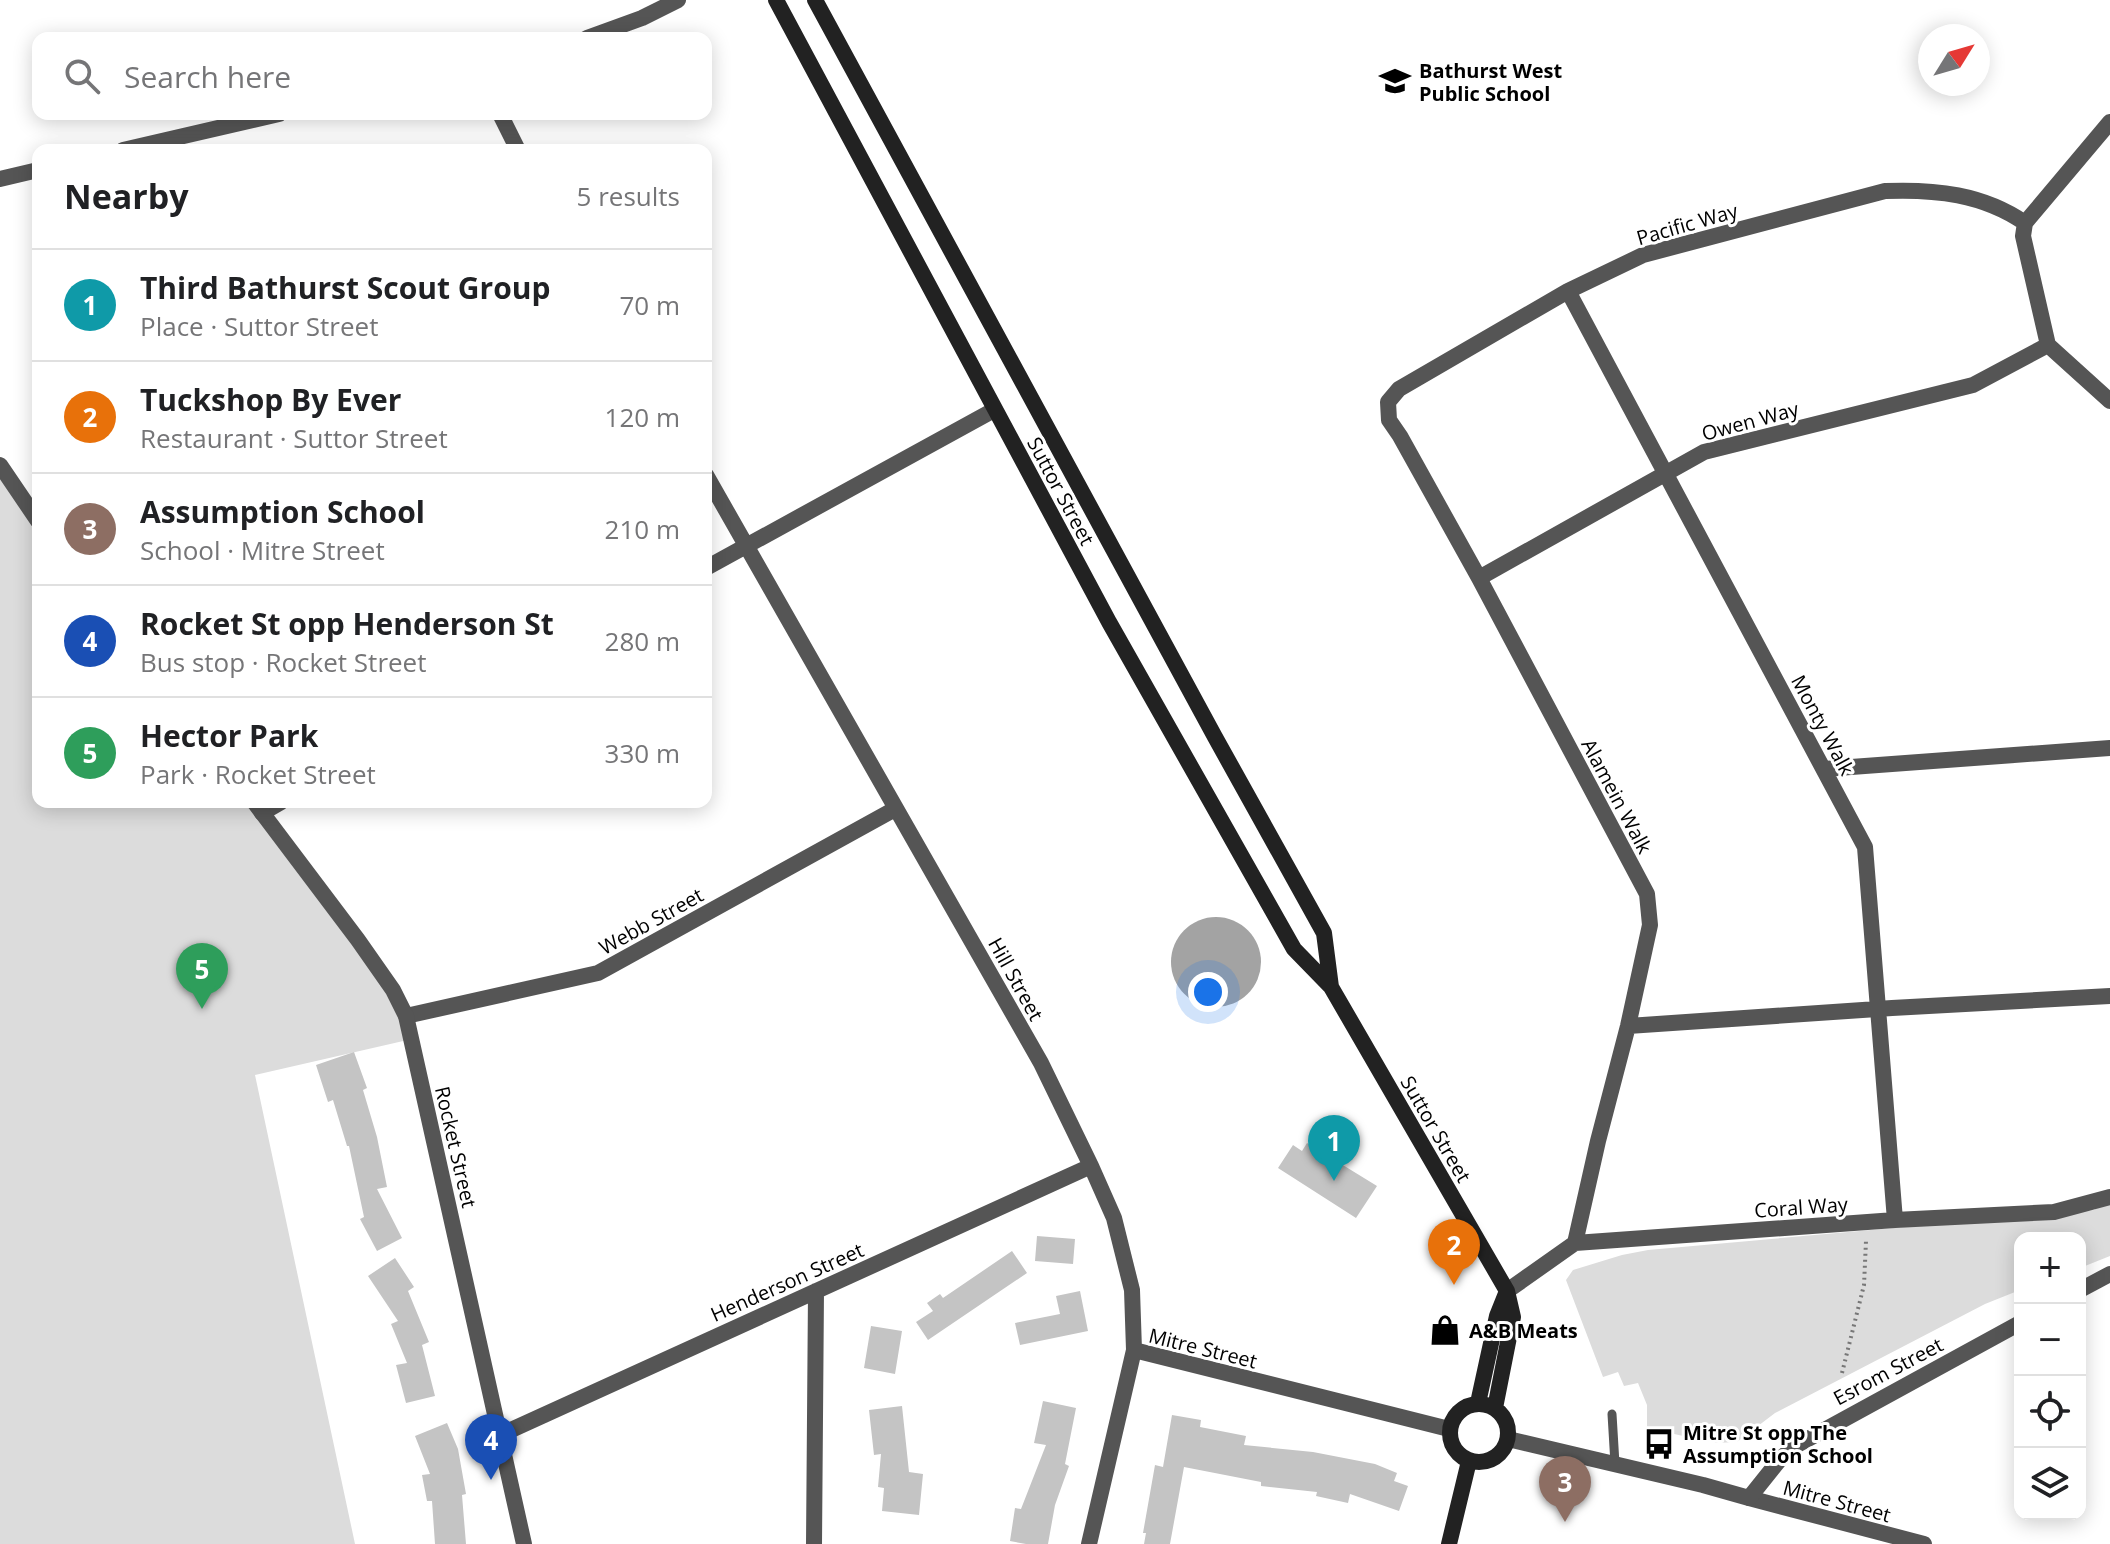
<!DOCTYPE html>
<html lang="en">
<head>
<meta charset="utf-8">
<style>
  body { margin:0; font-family:"Open Sans",sans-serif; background:#f2f2f2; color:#202124 }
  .controls { position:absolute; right:24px; bottom:24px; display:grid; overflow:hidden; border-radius:16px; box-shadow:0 4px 20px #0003 }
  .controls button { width:72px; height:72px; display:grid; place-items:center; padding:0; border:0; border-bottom:2px solid #e0e0e0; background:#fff; color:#202124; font:40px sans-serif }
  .compass { position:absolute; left:1918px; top:24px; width:72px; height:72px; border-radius:50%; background:#fff; box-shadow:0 4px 20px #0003; rotate:53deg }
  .you { position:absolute; left:1208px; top:992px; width:28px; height:28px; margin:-20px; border:6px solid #fff; border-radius:50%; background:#1a73e8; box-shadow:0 0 0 12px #1a73e833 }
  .badge { display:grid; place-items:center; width:52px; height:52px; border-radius:50%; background:#000; color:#fff; font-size:26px; font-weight:700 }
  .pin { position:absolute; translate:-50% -66px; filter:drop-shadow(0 2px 4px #0008) }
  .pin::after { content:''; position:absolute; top:42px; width:28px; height:24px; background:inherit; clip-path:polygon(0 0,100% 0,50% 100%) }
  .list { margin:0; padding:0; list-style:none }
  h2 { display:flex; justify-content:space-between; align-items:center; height:104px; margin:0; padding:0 32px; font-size:34px }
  h2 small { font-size:26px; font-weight:400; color:#757577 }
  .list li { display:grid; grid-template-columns:52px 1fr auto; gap:24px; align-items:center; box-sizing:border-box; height:112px; padding:0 32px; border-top:2px solid #e0e0e0 }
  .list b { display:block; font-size:30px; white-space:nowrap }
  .list p { margin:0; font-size:26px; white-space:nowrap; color:#757577 }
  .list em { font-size:26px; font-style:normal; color:#757577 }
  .icon { flex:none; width:44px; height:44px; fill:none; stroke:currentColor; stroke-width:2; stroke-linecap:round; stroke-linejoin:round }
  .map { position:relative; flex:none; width:2110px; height:1544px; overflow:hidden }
  .search { position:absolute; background:#fff; box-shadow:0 4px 20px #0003; left:32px; top:32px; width:680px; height:88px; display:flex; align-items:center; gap:20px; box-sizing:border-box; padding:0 28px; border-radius:16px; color:#757577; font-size:30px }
  .panel { position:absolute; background:#fff; box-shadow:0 4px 20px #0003; left:32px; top:144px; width:680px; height:664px; border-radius:16px }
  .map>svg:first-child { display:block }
</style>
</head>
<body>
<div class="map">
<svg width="2110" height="1544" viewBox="0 0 2110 1544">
  <rect width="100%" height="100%" fill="#fff"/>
  <!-- green -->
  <path fill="#dcdcdc" d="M0 465 38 521V802H254L349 927 412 1039 255 1075 355 1544H0Z
    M2110 1201V1256L2080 1268V1238H2020V1290L1985 1304 1775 1413 1737 1442 1715 1443 1647 1428V1405L1638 1383 1624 1386 1618 1372 1603 1377 1566 1280 1573 1270 1622 1255 1648 1250 2094 1210Z"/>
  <!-- water -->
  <path fill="#a3a3a3" d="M1171 962a45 45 0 1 1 90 0a45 45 0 1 1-90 0Z"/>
  <!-- building -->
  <path fill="#c4c4c4" d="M354 1052 367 1088 363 1090 377 1137 387 1187 377 1189 402 1238 377 1251 360 1219 364 1217 349 1146H347L333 1100 328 1102 316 1065Z
    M1307 1143 1377 1186 1356 1218 1278 1168 1293 1145 1302 1151Z
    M1037 1236 1075 1239 1073 1264 1035 1261Z
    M1012 1251 1027 1273 928 1340 916 1322 933 1311 927 1303 940 1294 943 1298Z
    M395 1258 414 1287 408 1291 429 1342 422 1345 435 1396 406 1403 396 1365 407 1363 391 1324 398 1321 368 1276Z
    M1080 1291 1088 1331 1020 1345 1015 1323 1060 1314 1056 1296Z
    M871 1326 902 1331 895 1374 864 1368Z
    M1043 1401 1076 1408 1065 1464 1069 1466 1055 1505 1048 1544H1026L1010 1541 1015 1508 1021 1509 1046 1445 1034 1443Z
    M902 1406 909 1472 923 1474 919 1515 882 1511 884 1488 878 1487 881 1454 874 1455 869 1410Z
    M1172 1415 1201 1420 1200 1427 1246 1436 1244 1445 1313 1452 1375 1464 1397 1473 1394 1481 1408 1486 1399 1511 1350 1494 1348 1503 1316 1496 1317 1492 1261 1486V1482L1184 1467 1170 1544H1144L1146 1533H1143L1155 1465 1163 1467Z
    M447 1423 458 1449 466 1494 462 1495 466 1544H435L432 1501H427L422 1475 430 1474 415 1436Z"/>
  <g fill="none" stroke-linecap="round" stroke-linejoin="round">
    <!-- path -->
    <path stroke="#777" stroke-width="4" stroke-dasharray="2 4" stroke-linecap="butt" d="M1842 1373 1864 1285 1866 1241"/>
    <!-- service -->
    <path stroke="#555" stroke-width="9" d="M1612 1414 1615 1464"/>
    <!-- minor -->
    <path stroke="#555" stroke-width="16" d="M587 38 642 18 678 0
      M500 114 518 150
      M2110 122 2025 223 2023 236 2048 345 2110 401
      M123 150 279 114
      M0 179 38 170
      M1568 291 1865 847 1895 1220
      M706 475 1041 1063 1091 1166 1114 1218 1132 1290 1134 1350 1089 1544
      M706 568 994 410
      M1479 578 1704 452 1973 385 2048 345
      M1824 769 2110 748
      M262 813 281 802
      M406 1016 598 973 895 809
      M1628 1026 1892 1008 2110 996
      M1575 1243 1598 1141 1628 1026 1650 925 1647 894 1479 578 1400 436 1389 420 1388 402 1399 389 1568 291 1643 255 1885 191C1935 189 1983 194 2025 223
      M1507 1291 1575 1243 1895 1220 2054 1212 2110 1197
      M1134 1350 1449 1429
      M500 1435 1091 1166
      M1749 1498 1924 1544
      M814 1544 816 1291"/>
    <!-- tertiary -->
    <path stroke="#555" stroke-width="16" d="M0 465 38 521
      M254 802 358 940 393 990 406 1016 524 1544
      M2080 1290 2110 1274
      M1508 1439 1703 1485 1749 1498 1781 1458 1797 1445 2020 1323"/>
    <!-- secondary -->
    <path stroke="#222" stroke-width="16" d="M776 0 1109 622 1294 949 1331 987 1507 1291 1513 1317 1495 1408
      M815 0 1215 737 1324 933 1331 987
      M1478 1403 1497 1316 1507 1291
      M1450 1433a29 29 0 1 1 58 0a29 29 0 1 1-58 0Z
      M1449 1544 1469 1461"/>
  </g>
  <!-- icons -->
  <defs>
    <symbol id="school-bare" viewBox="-9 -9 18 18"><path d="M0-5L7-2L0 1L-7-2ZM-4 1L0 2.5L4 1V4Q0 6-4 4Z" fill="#000" stroke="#fff" stroke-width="2.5" paint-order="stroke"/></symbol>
    <symbol id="shop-bare" viewBox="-9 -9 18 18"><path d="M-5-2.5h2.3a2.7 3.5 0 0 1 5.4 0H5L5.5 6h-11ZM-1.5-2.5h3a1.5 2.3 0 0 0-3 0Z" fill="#000" stroke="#fff" stroke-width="2.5" paint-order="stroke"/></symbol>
    <symbol id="bus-bare" viewBox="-9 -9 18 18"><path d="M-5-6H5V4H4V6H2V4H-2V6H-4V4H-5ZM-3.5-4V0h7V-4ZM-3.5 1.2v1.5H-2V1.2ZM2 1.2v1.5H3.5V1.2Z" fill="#000" stroke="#fff" stroke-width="2.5" paint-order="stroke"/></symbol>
  </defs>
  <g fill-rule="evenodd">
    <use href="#school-bare" x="1373" y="59" width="44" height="44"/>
    <use href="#shop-bare" x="1423" y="1308" width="44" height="44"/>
    <use href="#bus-bare" x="1637" y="1422" width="44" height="44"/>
  </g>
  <g text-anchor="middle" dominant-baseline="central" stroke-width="6" stroke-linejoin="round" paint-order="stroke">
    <!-- poi labels -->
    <g font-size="20" font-weight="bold" fill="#000" stroke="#fff" text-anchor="start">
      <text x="1419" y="70">Bathurst West<tspan x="1419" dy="23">Public School</tspan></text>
      <text x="1469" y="1330">A&amp;B Meats</text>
      <text x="1683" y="1432">Mitre St opp The<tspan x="1683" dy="23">Assumption School</tspan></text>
    </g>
    <!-- street labels -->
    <g font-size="20" fill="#000" stroke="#fff">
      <text transform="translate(1687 224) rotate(-16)">Pacific Way</text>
      <text transform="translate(1750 421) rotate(-15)">Owen Way</text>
      <text transform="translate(1061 491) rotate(62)">Suttor Street</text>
      <text transform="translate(1823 725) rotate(62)">Monty Walk</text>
      <text transform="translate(1617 796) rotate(62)">Alamein Walk</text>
      <text transform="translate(651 921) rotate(-29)">Webb Street</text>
      <text transform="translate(1016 979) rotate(61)">Hill Street</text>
      <text transform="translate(1436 1129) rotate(60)">Suttor Street</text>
      <text transform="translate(456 1147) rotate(77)">Rocket Street</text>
      <text transform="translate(1801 1207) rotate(-4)">Coral Way</text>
      <text transform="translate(787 1282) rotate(-24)">Henderson Street</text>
      <text transform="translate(1203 1348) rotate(14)">Mitre Street</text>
      <text transform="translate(1888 1371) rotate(-28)">Esrom Street</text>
      <text transform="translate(1837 1501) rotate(15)">Mitre Street</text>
    </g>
  </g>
</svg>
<div class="controls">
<button>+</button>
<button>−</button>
<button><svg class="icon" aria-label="locate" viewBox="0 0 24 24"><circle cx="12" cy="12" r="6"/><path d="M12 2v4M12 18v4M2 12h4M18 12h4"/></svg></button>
<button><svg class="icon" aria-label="layers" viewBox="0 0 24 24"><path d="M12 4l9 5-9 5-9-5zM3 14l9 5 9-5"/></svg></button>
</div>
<svg class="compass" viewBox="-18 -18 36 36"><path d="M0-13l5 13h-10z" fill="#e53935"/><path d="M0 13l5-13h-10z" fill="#757577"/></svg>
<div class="you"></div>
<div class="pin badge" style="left:1334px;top:1181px;background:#0f9aa8">1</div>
<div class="pin badge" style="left:1454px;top:1285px;background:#e8710a">2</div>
<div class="pin badge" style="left:1565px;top:1522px;background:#8d6e63">3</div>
<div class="pin badge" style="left:491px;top:1480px;background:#1a4fb4">4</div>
<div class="pin badge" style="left:202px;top:1009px;background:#2e9e5b">5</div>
<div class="search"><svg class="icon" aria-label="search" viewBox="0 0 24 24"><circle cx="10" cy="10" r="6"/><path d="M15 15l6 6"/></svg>Search here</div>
<section class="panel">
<h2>Nearby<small>5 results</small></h2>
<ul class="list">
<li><span class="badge" style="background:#0f9aa8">1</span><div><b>Third Bathurst Scout Group</b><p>Place · Suttor Street</p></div><em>70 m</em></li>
<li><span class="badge" style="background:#e8710a">2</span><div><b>Tuckshop By Ever</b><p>Restaurant · Suttor Street</p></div><em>120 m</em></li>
<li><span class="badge" style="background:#8d6e63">3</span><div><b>Assumption School</b><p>School · Mitre Street</p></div><em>210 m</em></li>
<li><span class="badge" style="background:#1a4fb4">4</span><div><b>Rocket St opp Henderson St</b><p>Bus stop · Rocket Street</p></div><em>280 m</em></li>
<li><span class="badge" style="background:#2e9e5b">5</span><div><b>Hector Park</b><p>Park · Rocket Street</p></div><em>330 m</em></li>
</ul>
</section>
</div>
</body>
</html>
